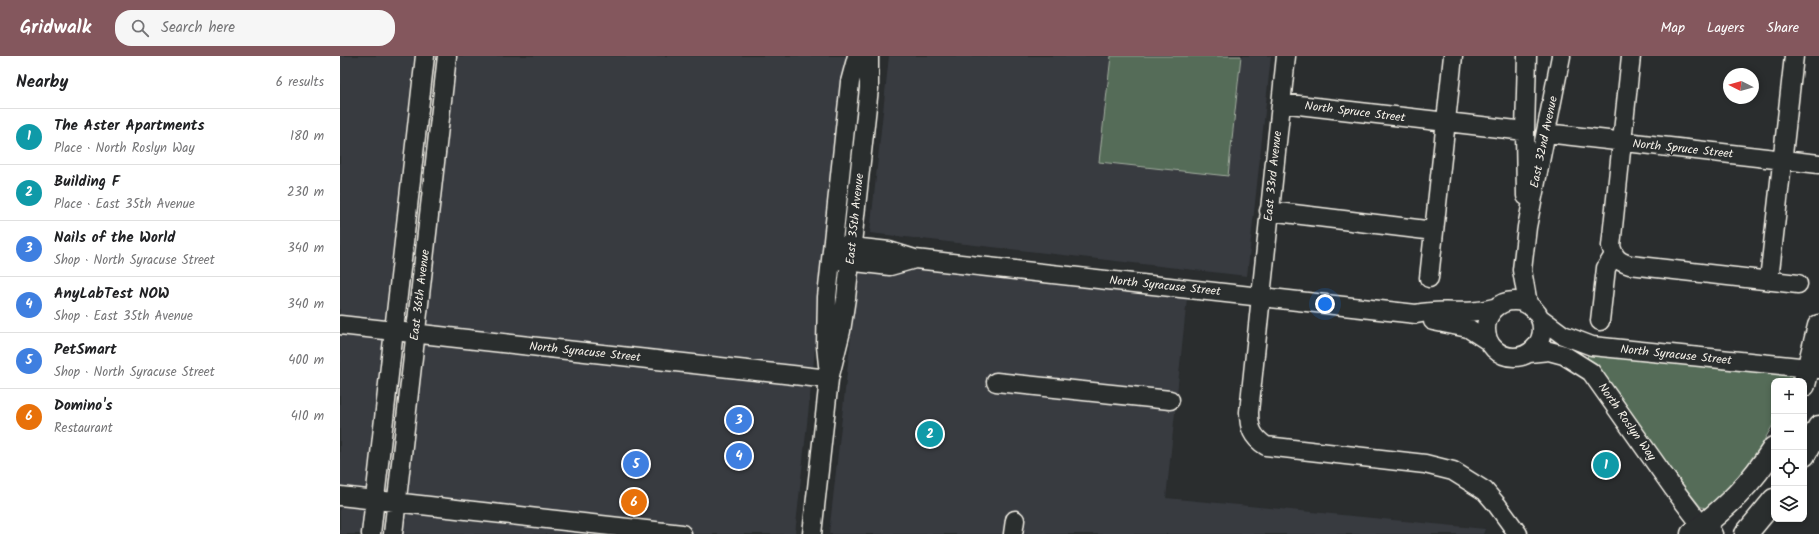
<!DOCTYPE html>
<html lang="en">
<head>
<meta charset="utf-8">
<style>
  body { margin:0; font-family:Kalam,sans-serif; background:#f6f6f6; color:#202124 }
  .controls { position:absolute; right:12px; bottom:12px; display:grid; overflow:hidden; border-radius:8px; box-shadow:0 2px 6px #0003 }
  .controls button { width:36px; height:36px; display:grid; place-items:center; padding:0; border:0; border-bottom:1px solid #e0e0e0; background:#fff; color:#202124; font:20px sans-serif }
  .compass { position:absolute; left:1383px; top:12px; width:36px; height:36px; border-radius:50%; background:#fff; box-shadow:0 2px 6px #0003; rotate:276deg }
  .you { position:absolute; left:985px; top:248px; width:14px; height:14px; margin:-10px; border:3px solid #fff; border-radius:50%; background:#1a73e8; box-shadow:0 0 0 6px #1a73e833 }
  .badge { display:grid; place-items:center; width:26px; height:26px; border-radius:50%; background:#84575d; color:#fff; font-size:13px; font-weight:700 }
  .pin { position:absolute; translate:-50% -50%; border:2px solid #fff; box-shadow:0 1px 4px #0006 }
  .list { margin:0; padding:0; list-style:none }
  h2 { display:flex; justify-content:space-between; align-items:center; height:52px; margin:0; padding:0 16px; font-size:17px }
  h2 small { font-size:13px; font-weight:400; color:#757577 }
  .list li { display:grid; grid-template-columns:26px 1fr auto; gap:12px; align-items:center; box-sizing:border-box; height:56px; padding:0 16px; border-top:1px solid #e0e0e0 }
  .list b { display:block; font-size:15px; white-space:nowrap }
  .list p { margin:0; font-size:13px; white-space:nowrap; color:#757577 }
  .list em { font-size:13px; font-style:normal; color:#757577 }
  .icon { flex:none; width:22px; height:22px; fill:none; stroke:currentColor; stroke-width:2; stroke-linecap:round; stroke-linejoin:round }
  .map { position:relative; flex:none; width:1479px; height:478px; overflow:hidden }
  header { display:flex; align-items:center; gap:24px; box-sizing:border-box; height:56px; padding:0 20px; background:#84575d; color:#fff }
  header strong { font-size:19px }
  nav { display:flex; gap:22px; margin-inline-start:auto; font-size:14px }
  .search { width:280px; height:36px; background:#f6f6f6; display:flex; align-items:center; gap:10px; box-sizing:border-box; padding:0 14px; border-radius:16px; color:#757577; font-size:15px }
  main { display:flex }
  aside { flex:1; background:#fff }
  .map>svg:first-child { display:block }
</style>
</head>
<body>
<header>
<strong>Gridwalk</strong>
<div class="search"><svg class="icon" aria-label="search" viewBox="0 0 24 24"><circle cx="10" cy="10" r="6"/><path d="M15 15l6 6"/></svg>Search here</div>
<nav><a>Map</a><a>Layers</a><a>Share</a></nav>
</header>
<main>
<aside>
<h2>Nearby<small>6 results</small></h2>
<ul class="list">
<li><span class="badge" style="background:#0f9aa8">1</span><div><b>The Aster Apartments</b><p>Place · North Roslyn Way</p></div><em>180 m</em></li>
<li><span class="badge" style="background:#0f9aa8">2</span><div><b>Building F</b><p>Place · East 35th Avenue</p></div><em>230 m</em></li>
<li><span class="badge" style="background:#3f7fe0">3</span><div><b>Nails of the World</b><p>Shop · North Syracuse Street</p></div><em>340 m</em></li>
<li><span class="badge" style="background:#3f7fe0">4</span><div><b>AnyLabTest NOW</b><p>Shop · East 35th Avenue</p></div><em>340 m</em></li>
<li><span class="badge" style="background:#3f7fe0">5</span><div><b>PetSmart</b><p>Shop · North Syracuse Street</p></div><em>400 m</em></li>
<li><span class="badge" style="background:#e8710a">6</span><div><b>Domino's</b><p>Restaurant</p></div><em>410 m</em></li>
</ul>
</aside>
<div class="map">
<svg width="1479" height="478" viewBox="0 0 1479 478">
  <rect width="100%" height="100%" fill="#2a2d2e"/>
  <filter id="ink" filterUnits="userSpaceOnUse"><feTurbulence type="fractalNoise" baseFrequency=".025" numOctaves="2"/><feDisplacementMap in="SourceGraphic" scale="8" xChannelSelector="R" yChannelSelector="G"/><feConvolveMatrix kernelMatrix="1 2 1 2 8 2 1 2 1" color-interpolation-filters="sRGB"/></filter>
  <g filter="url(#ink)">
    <!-- built -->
    <path fill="#383b41" d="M0 0H74L26 429 24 478H0Z
      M116 0H507L455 478H58Z
      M549 0H931L907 220 530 177Z
      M587 214 847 242 826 442 1145 473 1143 478H489L518 218 520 215Z"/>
    <!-- green -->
    <path fill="#546c59" stroke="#a4aea0" d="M771 0H901L888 120 759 106Z
      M1249 296 1452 318 1454 320 1452 325H1434V367L1422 388 1407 409 1388 433 1369 452 1361 451 1345 431 1283 348 1246 305Z"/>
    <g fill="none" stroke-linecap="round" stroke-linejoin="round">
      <defs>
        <path id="minor" d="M946 0 909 356C909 372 912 381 926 390L1085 408 1113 415 1145 435 1157 449 1178 478
          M1291 0 1271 190C1274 202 1279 206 1290 209L1458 228
          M941 47 1185 75
          M1206 77 1479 108
          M1186 140 1185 75 1187 0
          M929 155 1094 175
          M493 189 549 195 575 203 1076 258C1103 252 1127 260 1154 252
          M498 204 550 210 575 203
          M1089 222 1113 0
          M1429 224 1454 0
          M1146 273a28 28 0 1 1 56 0a28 28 0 1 1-56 0Z
          M1188 248 1182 214 1187 171 1221 0
          M1200 262 1223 279 1252 290 1479 313
          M1093 265 1128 272 1148 285
          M1260 265 1266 212 1274 199
          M0 269 489 323
          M1189 297 1209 295 1224 299 1251 316 1333 432 1362 470 1373 478
          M488 309 486 290 487 241 510 26 517 0
          M656 326 830 344
          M0 440 342 478
          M31 478 85 0
          M53 478 107 0
          M472 478 489 323 501 275 506 242 529 32V0
          M673 478 675 464"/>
        <path id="major" d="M1464 329 1479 270
          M1464 399 1479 371
          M1352 478C1386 452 1411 428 1434 392
          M1406 478 1434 444"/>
      </defs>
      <!-- minor casing -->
      <use href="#minor" stroke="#f4f1e8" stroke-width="21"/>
      <!-- major casing -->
      <use href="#major" stroke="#f4f1e8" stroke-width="25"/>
      <!-- minor -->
      <use href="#minor" stroke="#2a2d2e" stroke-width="18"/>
      <!-- major -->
      <use href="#major" stroke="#2a2d2e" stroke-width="22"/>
    </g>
  </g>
  <g text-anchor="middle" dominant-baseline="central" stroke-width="3" stroke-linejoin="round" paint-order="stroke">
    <!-- street labels -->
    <g font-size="12" fill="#f4f1e8" stroke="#2a2d2e">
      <text transform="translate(1015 56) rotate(7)">North Spruce Street</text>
      <text transform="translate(1204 86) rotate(-78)">East 32nd Avenue</text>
      <text transform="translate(1343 93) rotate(6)">North Spruce Street</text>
      <text transform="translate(933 120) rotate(-84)">East 33rd Avenue</text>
      <text transform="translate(515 163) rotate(-84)">East 35th Avenue</text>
      <text transform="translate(825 230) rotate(6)">North Syracuse Street</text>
      <text transform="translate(80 239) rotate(-83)">East 36th Avenue</text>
      <text transform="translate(245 296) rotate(6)">North Syracuse Street</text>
      <text transform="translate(1336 299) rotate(6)">North Syracuse Street</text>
      <text transform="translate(1287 366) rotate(55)">North Roslyn Way</text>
    </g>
  </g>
</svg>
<div class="controls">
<button>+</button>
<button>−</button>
<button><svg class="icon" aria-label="locate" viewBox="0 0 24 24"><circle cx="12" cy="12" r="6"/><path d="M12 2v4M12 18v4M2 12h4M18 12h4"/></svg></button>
<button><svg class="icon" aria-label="layers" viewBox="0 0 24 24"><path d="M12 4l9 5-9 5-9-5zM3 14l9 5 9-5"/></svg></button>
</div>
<svg class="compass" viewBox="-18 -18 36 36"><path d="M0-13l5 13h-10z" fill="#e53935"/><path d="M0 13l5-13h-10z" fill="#757577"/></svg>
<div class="you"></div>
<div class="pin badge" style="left:1266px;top:409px;background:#0f9aa8">1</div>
<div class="pin badge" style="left:590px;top:378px;background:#0f9aa8">2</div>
<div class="pin badge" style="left:399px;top:364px;background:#3f7fe0">3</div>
<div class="pin badge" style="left:399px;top:400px;background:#3f7fe0">4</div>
<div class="pin badge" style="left:296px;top:408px;background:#3f7fe0">5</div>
<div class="pin badge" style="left:294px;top:446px;background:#e8710a">6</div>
</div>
</main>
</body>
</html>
